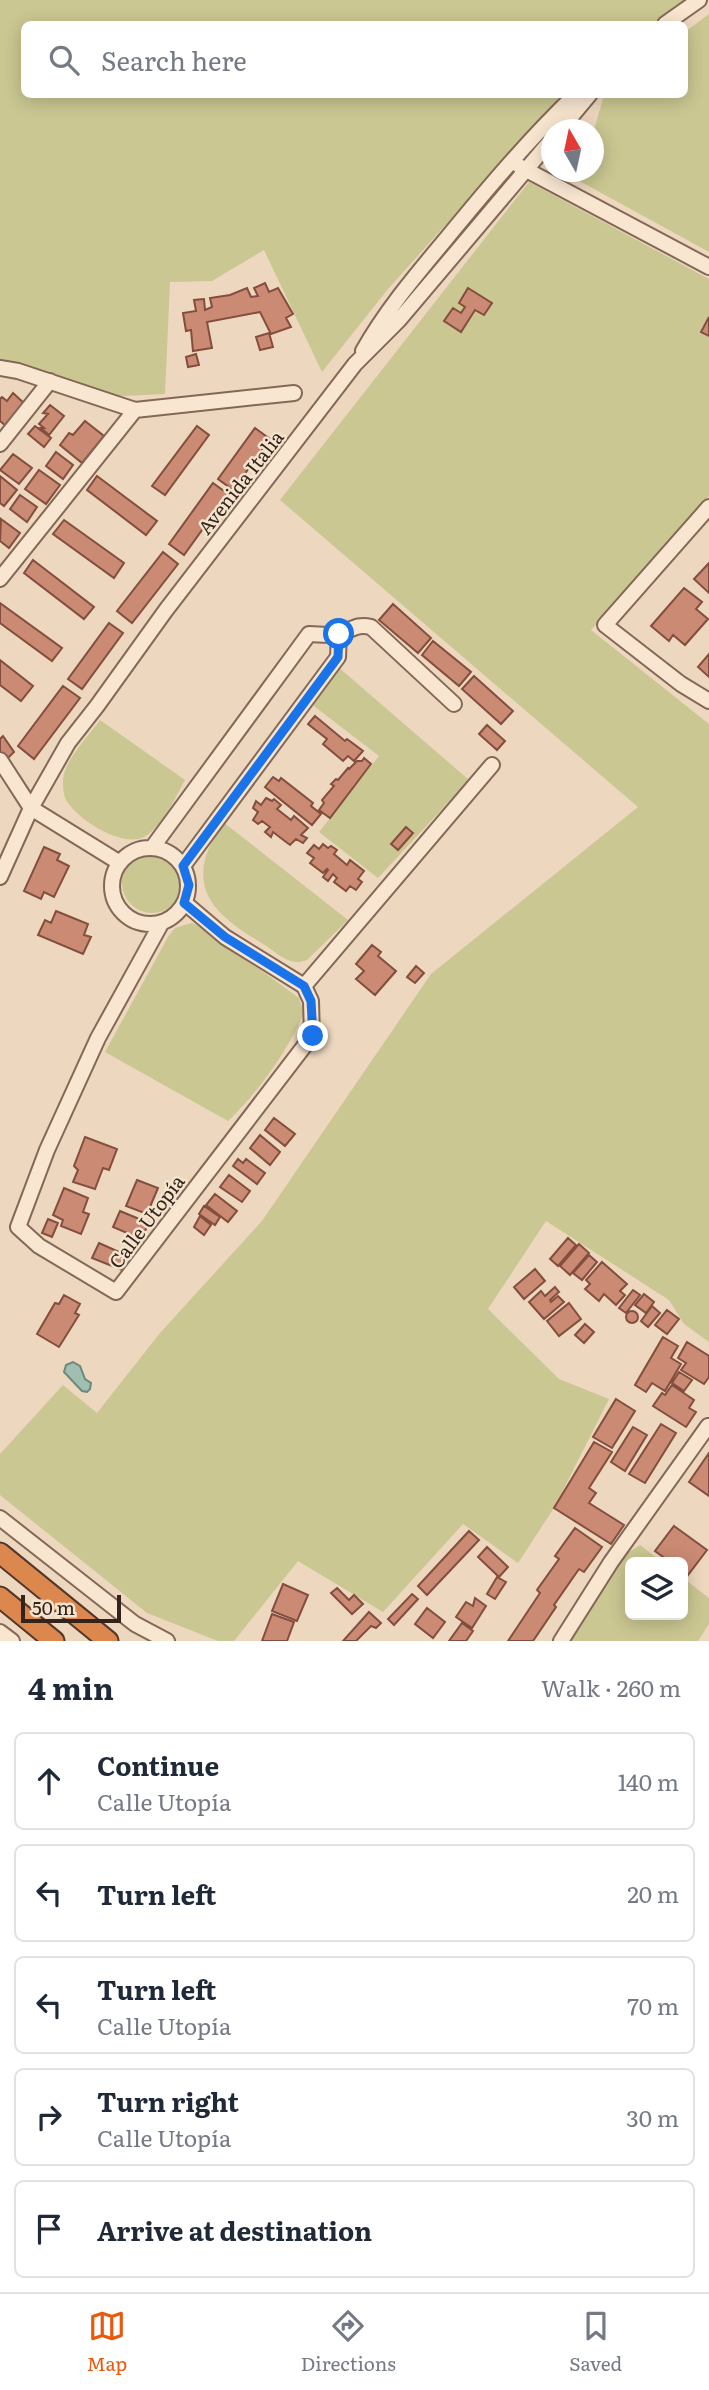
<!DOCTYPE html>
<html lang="en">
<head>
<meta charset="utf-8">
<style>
  body { margin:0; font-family:Literata,serif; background:#f2f2f3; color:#1f2937 }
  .controls { position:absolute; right:21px; bottom:21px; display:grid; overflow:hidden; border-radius:10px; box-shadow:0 4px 18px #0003 }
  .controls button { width:63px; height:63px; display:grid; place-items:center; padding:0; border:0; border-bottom:2px solid #e0e1e3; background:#fff; color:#1f2937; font:35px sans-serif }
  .compass { position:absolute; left:541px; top:119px; width:63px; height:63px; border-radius:50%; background:#fff; box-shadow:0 4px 18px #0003; rotate:351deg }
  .scale { position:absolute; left:21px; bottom:18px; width:100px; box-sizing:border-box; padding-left:7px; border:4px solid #34231b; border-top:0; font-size:19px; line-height:24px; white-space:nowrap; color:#34231b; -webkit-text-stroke:5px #f4e3cd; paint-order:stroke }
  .stop { position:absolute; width:21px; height:21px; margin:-16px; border:5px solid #1a73e8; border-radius:50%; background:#fff }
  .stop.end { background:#1a73e8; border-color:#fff; box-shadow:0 2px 7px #0008 }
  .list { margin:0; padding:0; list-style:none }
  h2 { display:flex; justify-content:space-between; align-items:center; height:91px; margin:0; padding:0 28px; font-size:30px }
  h2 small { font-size:23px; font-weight:400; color:#747a83 }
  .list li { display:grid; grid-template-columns:46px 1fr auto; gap:21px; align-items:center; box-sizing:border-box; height:98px; margin:0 14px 14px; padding:0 14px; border:2px solid #e0e1e3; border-radius:10px }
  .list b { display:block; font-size:26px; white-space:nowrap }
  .list p { margin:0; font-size:23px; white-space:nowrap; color:#747a83 }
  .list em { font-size:23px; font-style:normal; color:#747a83 }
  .icon { flex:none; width:38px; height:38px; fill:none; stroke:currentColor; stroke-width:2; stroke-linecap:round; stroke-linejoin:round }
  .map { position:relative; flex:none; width:709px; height:1641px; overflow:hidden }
  .search { position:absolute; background:#fff; box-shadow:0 4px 18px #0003; left:21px; right:21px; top:21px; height:77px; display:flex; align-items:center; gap:18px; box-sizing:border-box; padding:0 24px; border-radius:10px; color:#747a83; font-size:26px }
  .sheet { height:651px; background:#fff }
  nav { display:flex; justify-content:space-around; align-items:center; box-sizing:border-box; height:98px; border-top:2px solid #e0e1e3; background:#fff; font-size:19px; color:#747a83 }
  nav a { display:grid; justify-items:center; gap:4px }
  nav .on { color:#ea580c }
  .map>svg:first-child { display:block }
</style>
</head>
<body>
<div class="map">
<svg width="709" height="1641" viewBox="0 0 709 1641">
  <rect width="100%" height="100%" fill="#edd7be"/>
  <!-- green -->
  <path fill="#cac792" d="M0 0H686L652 24H24V94L562 95 388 289 322 372 264 250 212 281 170 282 165 394 122 396 0 372Z
    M709 14V252L563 172H594V130L604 95 684 94 685 32Z
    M529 182 709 279V496L591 630 709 724V1342L684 1324 669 1300 546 1221 488 1309 559 1379 609 1399 554 1508 518 1563 463 1524 383 1612 298 1561 234 1641H218L147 1613 0 1495V1454L63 1385 97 1413 160 1333 262 1221 431 974 638 807 280 500Z
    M337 666 469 780 378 878 319 832 379 756 310 703Z
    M100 720 185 780C176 797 161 828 144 837 122 848 78 820 66 800 63 794 62 781 64 774 68 757 90 734 100 720Z
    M223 822 348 920 307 960C301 962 296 963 291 961 283 959 275 952 268 947 244 932 209 913 204 883 200 860 212 841 223 822Z
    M122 883a30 30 0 1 1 60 0a30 30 0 1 1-60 0Z
    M192 923 203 928 299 998 304 1013C288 1050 258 1093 228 1121L105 1052 168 937 175 928Z
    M640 1545 662 1562H630V1615H683V1578L709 1598V1624L698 1641H569L623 1556Z"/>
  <!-- water -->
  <path fill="#a1beb1" stroke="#698b7d" stroke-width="2" d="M73 1362 80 1366 85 1379 91 1383 90 1389 87 1392 82 1391 64 1372 66 1365Z"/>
  <!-- building -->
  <path fill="#ca8a74" stroke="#834e3d" stroke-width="2" d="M265 283 269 292 278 288 293 314 286 318 291 327 271 334 260 312 207 322 212 348 193 351 191 330 186 331 183 313 196 311 194 300 204 299 205 310 212 307 210 298 230 295 247 288 251 297 258 296 254 288Z
    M468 288 492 303 484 315 475 310 461 332 444 321 453 308 461 313 465 307 459 303Z
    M709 317V336L701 332Z
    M269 333 273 347 260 350 256 337Z
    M196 354 199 365 188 367 186 357Z
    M13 393 25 404 6 426 0 421V399L2 397 7 401Z
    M50 405 64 416 49 435 41 428H44L39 424 48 414 43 413Z
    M85 421 104 436 82 463 60 445 69 433 73 435Z
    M35 426 51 438 44 447 28 434Z
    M197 426 209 435 165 495 152 486Z
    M255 428 270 439 233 490 218 479Z
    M56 452 73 465 63 479 46 466Z
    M13 454 32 468 19 484 0 470Z
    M39 470 60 485 46 504 25 489Z
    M0 476 17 490 4 506 0 503Z
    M97 476 157 521 146 535 87 490Z
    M213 483 228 494 184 555 169 544Z
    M20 495 37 507 27 522 10 509Z
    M1 519 20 533 9 548 0 541Z
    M64 520 124 563 114 578 53 534Z
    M163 552 178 564 132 623 117 611Z
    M33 560 94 607 84 619 24 573Z
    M709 563V593L694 579Z
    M684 588 702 602 696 609 708 619 685 645 673 635 669 641 651 626Z
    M0 603 62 648 52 661 0 623Z
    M393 604 431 638 418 653 379 620Z
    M109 623 123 633 82 689 68 679Z
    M433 641 471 672 459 686 422 655Z
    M709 654V677L698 667Z
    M0 660 33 686 21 701 0 685Z
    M474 676 513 711 501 724 462 689Z
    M63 686 80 698 34 759 18 746Z
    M315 716 345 741 347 739 363 751 354 761 348 756 343 761 323 744 327 739 308 724Z
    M487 725 505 741 497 750 479 734Z
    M3 736 14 752 0 766V739Z
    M364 758 371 764 330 818 319 810 324 803 322 800 334 786 331 784 336 779 338 780 348 768 349 769 357 761H362Z
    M273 777 279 781 281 778 313 803 311 806 321 814 312 825 265 787Z
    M266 798 272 801 274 799 281 805 277 809 291 820 294 816 308 828 301 835 307 838 303 843 296 839 290 845 273 832 271 837 265 832 270 827 262 821 258 824 253 820 258 812 253 808 256 801 261 805Z
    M406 827 413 833 398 850 391 844Z
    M323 844 328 848 331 846 337 850 334 854 347 865 350 860 364 871 358 879 362 882 356 890 350 886 346 891 334 882 337 878 333 874 328 881 323 877 328 870 327 869 323 873 310 863 314 858 307 853 314 845 319 849Z
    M44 847 60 854 57 860 69 866 54 897 44 892 41 899 24 891Z
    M56 911 88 924 84 935 91 937 83 954 38 935 45 920 51 923Z
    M372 945 381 952 378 956 396 971 375 995 356 979 364 971 356 964Z
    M416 966 424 973 415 983 407 977Z
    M274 1118 295 1134 285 1146 265 1130Z
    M260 1135 280 1152 270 1165 250 1148Z
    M85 1137 117 1149 109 1170 103 1168 95 1189 73 1182 78 1170 74 1166Z
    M238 1159 243 1163 246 1159 265 1173 257 1184 233 1166Z
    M229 1175 250 1191 242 1202 220 1187Z
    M137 1180 158 1188 147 1214 126 1206Z
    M64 1188 88 1198 83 1212 89 1214 81 1234 61 1226 63 1220 53 1215Z
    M215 1194 237 1211 228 1222 206 1205Z
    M204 1206 220 1217 215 1225 199 1214Z
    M120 1211 149 1223 141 1239 113 1227Z
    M200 1216 211 1225 204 1235 194 1227Z
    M48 1219 58 1223 52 1237 42 1233Z
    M568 1238 576 1245 558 1266 550 1259Z
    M99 1243 128 1256 122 1270 92 1258Z
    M579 1244 589 1253 570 1275 560 1266Z
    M589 1255 597 1262 582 1280 573 1273Z
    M602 1262 627 1284 620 1291 625 1295 616 1305 604 1294 599 1301 585 1289 590 1284 586 1280Z
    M535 1269 545 1281 524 1299 514 1287Z
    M555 1287 559 1292 550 1300 551 1302 558 1296 564 1302 544 1319 529 1302 541 1291 545 1296Z
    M633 1290 640 1295 626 1313 619 1308Z
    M644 1294 654 1302 646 1313 635 1305Z
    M64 1295 80 1304 75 1313 79 1315 59 1347 37 1334 55 1303 59 1304Z
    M569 1303 581 1319 559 1336 547 1321Z
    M652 1306 660 1313 648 1327 641 1321Z
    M667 1310 679 1319 667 1334 655 1325Z
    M626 1317a6 6 0 1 1 12 0a6 6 0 1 1-12 0Z
    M585 1324 594 1332 584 1343 575 1335Z
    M663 1337 678 1346 671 1358 681 1364 665 1391 652 1383 646 1392 635 1385Z
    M687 1342 709 1356V1377L704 1384 681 1370 686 1363 678 1358Z
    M679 1372 692 1380 684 1391 672 1383Z
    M672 1385 694 1400 689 1408 696 1412 686 1427 653 1406 662 1393 665 1395Z
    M616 1399 635 1411 612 1448 593 1437Z
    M661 1424 676 1433 645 1483 629 1474Z
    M633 1427 647 1435 625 1471 611 1462Z
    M594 1442 612 1452 589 1488 596 1493 589 1503 624 1525 611 1544 554 1508Z
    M709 1453V1496L689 1482Z
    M674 1526 707 1550 688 1575 683 1571V1562H670L655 1551Z
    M575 1528 602 1547 584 1572 579 1569 554 1605 556 1607 533 1641H508L540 1593 537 1590 559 1559 555 1556Z
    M469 1531 479 1540 427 1595 418 1586Z
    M487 1547 508 1567 499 1577 478 1557Z
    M497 1577 506 1582 495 1599 487 1594Z
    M283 1584 308 1595 297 1621 272 1611Z
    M337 1588 349 1600 354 1595 363 1604 352 1614 331 1593Z
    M412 1594 418 1599 394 1625 388 1619Z
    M475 1598 486 1606 472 1628 456 1617 466 1602 473 1606Z
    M427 1608 445 1622 433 1638 415 1624Z
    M369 1612 381 1623 376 1628 371 1626 356 1641H343Z
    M272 1614 294 1622 287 1641H262Z
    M462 1623 473 1631 466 1641H449Z"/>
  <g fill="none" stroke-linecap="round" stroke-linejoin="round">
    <defs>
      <path id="minor" d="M665 24 699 0
        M560 130 590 94
        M519 166 709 267
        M363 351C386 310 416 275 446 239 487 189 529 139 576 94
        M0 368 18 371 135 410
        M0 444 50 381
        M709 507 605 625 681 684 709 701
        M0 579 135 410 294 393
        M0 760 31 808 120 863
        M112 886a38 38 0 1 1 76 0a38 38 0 1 1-76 0Z
        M152 848 309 634C318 634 329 636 338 634 351 631 356 623 371 627L454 704
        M183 866 338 657 339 634
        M0 877 31 808 68 743 97 706 166 610 355 364 399 320 552 139
        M162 922 98 1038 47 1150 18 1227 39 1246 116 1292 312 1036 311 1001 304 986 225 937 185 903
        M304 986 492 765
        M0 1518 135 1624 167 1641
        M0 1632 12 1641
        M561 1641 611 1562 708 1426"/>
      <path id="highway" d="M0 1553 108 1641
        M0 1597 54 1641"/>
    </defs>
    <!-- minor casing -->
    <use href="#minor" stroke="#846857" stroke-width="18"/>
    <!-- highway casing -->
    <use href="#highway" stroke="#52372c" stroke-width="23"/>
    <!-- minor -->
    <use href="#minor" stroke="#f8e6d0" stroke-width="14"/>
    <!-- highway -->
    <use href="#highway" stroke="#dc874e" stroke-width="19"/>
  </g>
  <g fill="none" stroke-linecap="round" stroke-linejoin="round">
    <!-- route -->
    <path stroke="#1a73e8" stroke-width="9" d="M313 1036 311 1001 304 986 225 937 184 903 189 885 183 866 338 657 339 634"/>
  </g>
  <g text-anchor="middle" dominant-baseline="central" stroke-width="5" stroke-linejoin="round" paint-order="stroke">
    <!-- street labels -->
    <g font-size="19" fill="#34231b" stroke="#f4e3cd">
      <text transform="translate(240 482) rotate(-52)">Avenida Italia</text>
      <text transform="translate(146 1221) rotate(-53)">Calle Utopía</text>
    </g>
  </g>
</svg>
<div class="controls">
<button><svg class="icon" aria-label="layers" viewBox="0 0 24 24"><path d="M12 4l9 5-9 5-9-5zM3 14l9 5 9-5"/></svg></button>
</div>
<svg class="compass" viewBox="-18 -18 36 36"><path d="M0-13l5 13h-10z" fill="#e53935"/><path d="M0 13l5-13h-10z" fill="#747a83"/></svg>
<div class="scale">50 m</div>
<div class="stop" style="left:339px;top:634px"></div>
<div class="stop end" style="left:313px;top:1036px"></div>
<div class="search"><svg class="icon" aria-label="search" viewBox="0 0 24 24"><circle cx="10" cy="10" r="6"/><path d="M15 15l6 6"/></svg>Search here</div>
</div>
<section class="sheet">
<h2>4 min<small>Walk · 260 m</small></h2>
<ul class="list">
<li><svg class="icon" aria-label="ahead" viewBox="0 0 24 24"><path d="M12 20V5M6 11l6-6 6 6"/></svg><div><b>Continue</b><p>Calle Utopía</p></div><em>140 m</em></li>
<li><svg class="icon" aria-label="left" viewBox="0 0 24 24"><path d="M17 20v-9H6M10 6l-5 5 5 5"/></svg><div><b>Turn left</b></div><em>20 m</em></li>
<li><svg class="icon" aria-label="left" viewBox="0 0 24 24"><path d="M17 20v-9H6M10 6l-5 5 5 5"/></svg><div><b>Turn left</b><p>Calle Utopía</p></div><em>70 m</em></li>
<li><svg class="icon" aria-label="right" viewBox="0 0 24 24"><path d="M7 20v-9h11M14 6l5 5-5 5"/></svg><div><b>Turn right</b><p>Calle Utopía</p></div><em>30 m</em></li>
<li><svg class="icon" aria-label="arrive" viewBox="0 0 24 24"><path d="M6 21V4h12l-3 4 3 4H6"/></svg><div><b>Arrive at destination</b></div></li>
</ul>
</section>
<nav>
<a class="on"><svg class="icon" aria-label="map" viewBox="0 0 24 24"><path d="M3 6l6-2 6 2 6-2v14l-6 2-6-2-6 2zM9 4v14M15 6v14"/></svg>Map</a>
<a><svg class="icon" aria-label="directions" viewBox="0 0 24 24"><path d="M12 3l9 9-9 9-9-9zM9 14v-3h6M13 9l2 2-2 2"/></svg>Directions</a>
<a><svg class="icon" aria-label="saved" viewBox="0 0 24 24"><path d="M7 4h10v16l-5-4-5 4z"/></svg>Saved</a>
</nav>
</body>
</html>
